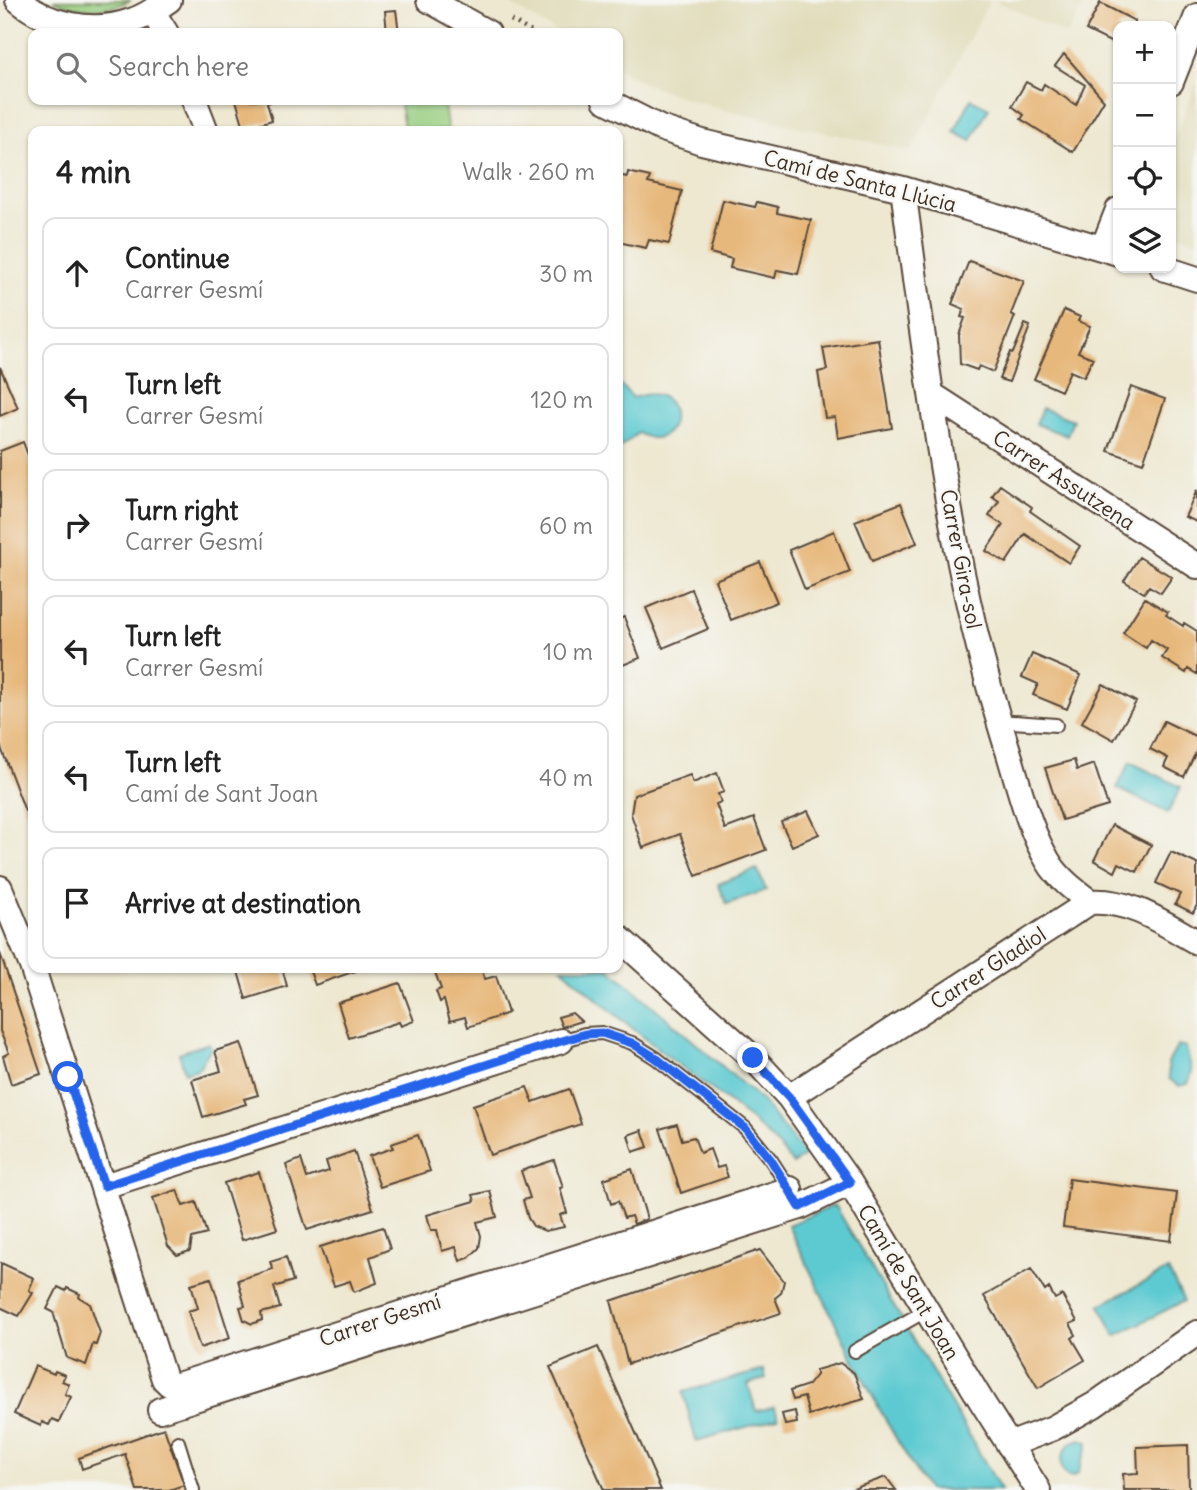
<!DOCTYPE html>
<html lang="en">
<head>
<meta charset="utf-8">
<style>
  body { margin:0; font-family:Delius,sans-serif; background:#f6f6f6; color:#222 }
  .controls { position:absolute; right:21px; top:21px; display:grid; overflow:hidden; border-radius:14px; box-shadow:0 2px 5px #0004 }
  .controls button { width:63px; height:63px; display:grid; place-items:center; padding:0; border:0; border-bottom:2px solid #e0e0e0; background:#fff; color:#222; font:35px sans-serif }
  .stop { position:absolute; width:21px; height:21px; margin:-16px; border:5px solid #2563eb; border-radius:50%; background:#fff }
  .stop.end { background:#2563eb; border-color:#fff; box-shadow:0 2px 7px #0008 }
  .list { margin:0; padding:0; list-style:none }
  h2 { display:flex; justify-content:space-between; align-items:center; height:91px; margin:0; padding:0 28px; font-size:30px }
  h2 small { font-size:23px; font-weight:400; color:#767676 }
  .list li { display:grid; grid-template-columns:46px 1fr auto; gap:21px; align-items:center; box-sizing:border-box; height:112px; margin:0 14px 14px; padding:0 14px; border:2px solid #e0e0e0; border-radius:14px }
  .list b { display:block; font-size:26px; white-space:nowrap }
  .list p { margin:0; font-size:23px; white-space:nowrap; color:#767676 }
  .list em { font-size:23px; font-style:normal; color:#767676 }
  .icon { flex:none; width:38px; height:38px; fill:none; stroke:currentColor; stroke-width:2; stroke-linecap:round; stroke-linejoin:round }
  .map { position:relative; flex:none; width:1197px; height:1490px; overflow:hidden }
  .search { position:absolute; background:#fff; box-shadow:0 2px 5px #0004; left:28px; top:28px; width:595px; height:77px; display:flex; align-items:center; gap:18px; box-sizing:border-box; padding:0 24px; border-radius:14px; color:#767676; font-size:26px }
  .panel { position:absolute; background:#fff; box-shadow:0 2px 5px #0004; left:28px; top:126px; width:595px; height:847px; border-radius:14px }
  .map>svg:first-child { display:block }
</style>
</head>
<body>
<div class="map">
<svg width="1197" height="1490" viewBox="0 0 1197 1490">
  <rect width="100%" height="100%" fill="#f6f6f2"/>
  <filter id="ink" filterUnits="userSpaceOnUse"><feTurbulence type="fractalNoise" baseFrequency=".0143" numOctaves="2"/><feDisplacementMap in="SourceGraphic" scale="14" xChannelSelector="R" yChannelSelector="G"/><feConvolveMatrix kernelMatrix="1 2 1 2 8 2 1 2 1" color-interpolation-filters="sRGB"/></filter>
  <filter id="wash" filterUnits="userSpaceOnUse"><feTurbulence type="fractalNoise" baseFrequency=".00686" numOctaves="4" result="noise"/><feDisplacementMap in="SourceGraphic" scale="28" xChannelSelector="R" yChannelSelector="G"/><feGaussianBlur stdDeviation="1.57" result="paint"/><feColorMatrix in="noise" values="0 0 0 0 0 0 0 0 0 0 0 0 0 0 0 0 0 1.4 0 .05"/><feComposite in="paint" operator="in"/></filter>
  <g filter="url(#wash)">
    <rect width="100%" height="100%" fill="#eee8d1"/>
    <!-- built -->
    <path fill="#e1dcba" d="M503 0H990L911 151 732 112 687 99 641 82 618 68V33H559Z
      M994 0H1086L1067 35Z
      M1197 81V241L1171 233V146Z"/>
    <!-- green -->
    <path fill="#96cd7f" stroke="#687c4e" stroke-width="2" d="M53 0H131C109 12 75 11 53 0Z
      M399 100H443L448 131H405Z"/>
    <!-- water -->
    <path fill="#5dcad1" stroke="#4c7a78" stroke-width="2" d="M971 99 989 108 971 141 954 132Z
      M619 383 633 398C690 376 682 459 638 433L618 449Z
      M1042 408 1073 420 1067 436 1036 424Z
      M1130 762 1181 787 1168 813 1117 788Z
      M757 869 766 890 727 904 718 884Z
      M562 968H609L761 1100 805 1155 793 1164C764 1126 725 1099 687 1071 644 1038 602 1005 562 968Z
      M209 1043 211 1048 198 1069 185 1073 179 1053Z
      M1178 1045 1186 1047 1192 1072 1188 1084 1179 1086 1169 1079 1168 1063Z
      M835 1205 1001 1490H928C873 1407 832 1315 788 1225Z
      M1168 1270 1184 1301 1115 1336 1100 1305Z
      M764 1370 766 1378 748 1384 756 1411 775 1407 778 1418 696 1441 683 1392Z
      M1080 1439 1088 1442C1088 1451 1085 1452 1082 1460 1078 1470 1082 1476 1068 1477 1055 1464 1063 1444 1080 1439Z"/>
    <g id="blocks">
      <!-- building -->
      <path fill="#e7b87c" d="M1100 3 1135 21 1133 26H1118V46L1086 30Z
        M396 10 399 33H387L385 11Z
        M1064 54 1104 100 1073 152 1021 119 1024 115 1012 106 1026 82 1041 90 1044 84 1076 105 1085 85 1055 66Z
        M236 100H275L267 103 272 120 244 128Z
        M628 172 650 177 648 183 682 191 669 244 649 240 646 248 618 242V175L627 177Z
        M723 200 755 207 757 202 778 207 777 213 811 220 798 274 777 270 775 278 730 268 732 259 710 253Z
        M969 261 1024 281 1011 314 1015 316 993 372 979 366 977 370 960 364 959 335 965 318 961 317 964 309 952 304Z
        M1064 310 1080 317 1078 321 1090 326 1078 352 1093 358 1084 377 1070 371 1061 391 1034 379Z
        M1025 324 1030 326 1009 382 999 379 1010 352 1013 353Z
        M878 339 892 428 838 438 835 417 825 418 818 372 827 370 823 348Z
        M0 367 18 408 0 416Z
        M1131 387 1165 399 1143 463 1108 451Z
        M23 442 33 468V808L25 811 0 745V451Z
        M1000 485 1032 507 1030 511 1080 546 1069 563 1025 534 1006 563 986 551 1003 525 989 516 999 501 992 496Z
        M1197 490V522L1185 517Z
        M901 503 917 543 872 561 855 521Z
        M834 531 850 572 805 590 789 550Z
        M1139 557 1172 577 1161 593 1149 586 1144 593 1124 581Z
        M760 562 777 602 731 620 715 580Z
        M691 589 708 629 663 648 646 608Z
        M1145 598 1168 612 1166 615 1183 626 1184 623 1197 631V674L1188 669 1186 673 1162 658 1167 650 1151 640 1146 648 1123 633Z
        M624 617 640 658 618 667V620Z
        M1032 654 1081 675 1067 709 1033 695 1038 684 1022 677Z
        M1103 684 1136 702 1114 740 1082 722Z
        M1164 721 1197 737V750L1184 777 1164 767 1168 758 1150 749Z
        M1074 760 1077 770 1094 764 1108 806 1062 820 1045 768Z
        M717 773 724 792 718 794 721 802 716 804 725 829 754 818 766 850 696 876 680 834 643 848 631 814 634 795 690 775 693 783Z
        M808 811 819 834 792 846 781 822Z
        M1112 825 1151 845 1137 872 1119 863 1115 872 1094 860Z
        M1171 852 1197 864V905L1193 913 1175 904 1180 894 1156 883Z
        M0 953 41 1074 11 1084 3 1056 9 1053 0 1031Z
        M237 968H282L287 986 246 999Z
        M309 968H364L315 985Z
        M448 968H481L485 979 496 976 508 1013 468 1027 465 1017 450 1021 444 1000 440 1002 436 991 441 989 435 972Z
        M400 983 414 1021 401 1026 399 1022 349 1038 338 1003Z
        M572 1013 581 1021 562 1027 558 1017Z
        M241 1043 258 1095 244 1099 246 1104 203 1117 192 1080 221 1071 215 1051Z
        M527 1087 533 1102 569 1089 581 1124 490 1155 473 1105Z
        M677 1124 682 1140 694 1137 700 1153 710 1149 717 1168 724 1166 728 1177 681 1193 660 1129Z
        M642 1130 648 1147 633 1152 628 1135Z
        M418 1135 430 1171 380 1187 369 1156 393 1148 391 1144Z
        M354 1151 373 1209 307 1230 286 1165 301 1159 307 1178 329 1171 326 1161Z
        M554 1160 563 1187 560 1188 567 1213 560 1215 564 1227 545 1231 533 1226 528 1218 523 1200 530 1198 521 1171Z
        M632 1169 647 1219 634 1224 631 1216 624 1218 618 1201 611 1204 604 1179Z
        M259 1172 277 1229 242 1240 224 1183Z
        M1069 1179 1177 1193 1171 1241 1063 1227Z
        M177 1190 183 1206 196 1202 207 1234 192 1238 190 1251 177 1255 168 1246 153 1198Z
        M490 1191 497 1217 477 1222 481 1236 479 1248 469 1258 460 1261 456 1247 442 1251 437 1230H431L427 1215 475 1201 473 1195Z
        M383 1227 390 1249 370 1257 377 1283 354 1292 350 1281 334 1286 320 1247Z
        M760 1250 784 1281 781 1293 775 1298 781 1313 628 1364 611 1301Z
        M286 1257 293 1281 274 1287 280 1308 261 1313 262 1320 252 1324 244 1320 240 1307 245 1306 238 1280 273 1269 270 1262Z
        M1 1263 34 1278 29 1290 33 1293 19 1316 0 1307Z
        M1031 1269 1045 1291 1049 1288 1055 1299 1062 1295 1077 1321 1070 1324 1076 1335 1072 1338 1085 1360 1038 1388 984 1296Z
        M211 1278 230 1338 200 1348 188 1311 198 1308 191 1284Z
        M58 1287 66 1291 67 1288 80 1294 79 1297 90 1304 100 1333 96 1345 93 1344 86 1365 67 1358 53 1312 47 1309Z
        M598 1347 661 1490H604L550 1367Z
        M840 1363 854 1373 864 1399 809 1415 804 1397 793 1400 790 1391 808 1385 816 1375V1370Z
        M35 1366 54 1374 55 1371 65 1375 62 1381 69 1384 65 1394 71 1397 59 1422 52 1419 49 1425 42 1422 41 1426 14 1414Z
        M795 1411 797 1423 785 1425 782 1414Z
        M164 1428 184 1485 169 1490H137L125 1454 82 1469 79 1458Z
        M1188 1445 1189 1490H1124L1123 1474 1138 1473 1137 1447Z
        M886 1477 896 1490H850Z"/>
    </g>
  </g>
  <g filter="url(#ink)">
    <use href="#blocks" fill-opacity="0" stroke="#564639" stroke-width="2"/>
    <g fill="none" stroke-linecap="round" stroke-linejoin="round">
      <defs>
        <path id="lane" d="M999 721 1056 725
          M561 1041 585 1034 602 1033 632 1043 656 1058 745 1128 771 1160 791 1191
          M855 1351 927 1310
          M178 1442 193 1490"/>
        <path id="street" d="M18 0C48 26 94 34 131 21 145 17 157 8 169 0
          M429 0 488 33
          M152 11 166 33
          M1171 82 1197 16
          M194 100 206 131
          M605 100 660 128 702 142 903 189 1118 253
          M903 189C928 375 949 562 1005 741 1018 781 1027 826 1048 861 1058 878 1074 890 1090 902
          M1103 248 1118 210
          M1163 268 1197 279
          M931 394 1197 566
          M0 888 32 966 164 1379 169 1384 178 1385 790 1189
          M618 937 753 1058 789 1097 850 1183 982 1402 1038 1490
          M789 1097 1090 902C1130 899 1163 923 1197 942
          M104 1186 561 1041
          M160 1410 800 1207 850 1183
          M1009 1445 1053 1428 1094 1405 1197 1333"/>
      </defs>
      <!-- lane casing -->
      <use href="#lane" stroke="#564639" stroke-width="16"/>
      <!-- street casing -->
      <use href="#street" stroke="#564639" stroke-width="28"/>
      <!-- path -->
      <path stroke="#564639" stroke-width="4.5" stroke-dasharray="2 5" stroke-linecap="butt" d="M511 20 533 33"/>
      <!-- lane -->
      <use href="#lane" stroke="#fff" stroke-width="12"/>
      <!-- street -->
      <use href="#street" stroke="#fff" stroke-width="24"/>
    </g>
  </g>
  <g fill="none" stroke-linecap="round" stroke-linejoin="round" filter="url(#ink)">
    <!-- route -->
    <path stroke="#2563eb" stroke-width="9" d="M68 1077 104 1186 561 1041 585 1034 602 1033 632 1043 656 1058 745 1128 771 1160 800 1207 850 1182 789 1097 753 1058"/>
  </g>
  <g text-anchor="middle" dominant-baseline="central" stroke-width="5" stroke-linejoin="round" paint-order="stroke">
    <!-- street labels -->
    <g font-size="21" fill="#3b2a1e" stroke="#f6f6f2">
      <text transform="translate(860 181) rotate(14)">Camí de Santa Llúcia</text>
      <text transform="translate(1064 480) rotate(33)">Carrer Assutzena</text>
      <text transform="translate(961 559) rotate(79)">Carrer Gira-sol</text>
      <text transform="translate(988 968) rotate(-33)">Carrer Gladiol</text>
      <text transform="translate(909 1282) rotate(59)">Camí de Sant Joan</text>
      <text transform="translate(380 1320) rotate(-18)">Carrer Gesmí</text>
    </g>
  </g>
</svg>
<div class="controls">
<button>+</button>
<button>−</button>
<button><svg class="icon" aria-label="locate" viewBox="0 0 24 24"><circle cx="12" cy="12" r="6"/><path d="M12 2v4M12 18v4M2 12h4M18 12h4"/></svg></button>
<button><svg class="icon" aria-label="layers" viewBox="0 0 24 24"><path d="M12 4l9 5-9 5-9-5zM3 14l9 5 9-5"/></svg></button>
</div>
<div class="stop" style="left:68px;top:1077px"></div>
<div class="stop end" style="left:753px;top:1058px"></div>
<div class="search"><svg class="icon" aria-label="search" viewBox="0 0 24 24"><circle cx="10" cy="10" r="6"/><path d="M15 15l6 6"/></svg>Search here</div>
<section class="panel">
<h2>4 min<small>Walk · 260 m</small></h2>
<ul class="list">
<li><svg class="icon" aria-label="ahead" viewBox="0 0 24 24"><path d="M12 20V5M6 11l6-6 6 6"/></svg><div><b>Continue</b><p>Carrer Gesmí</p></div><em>30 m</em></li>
<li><svg class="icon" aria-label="left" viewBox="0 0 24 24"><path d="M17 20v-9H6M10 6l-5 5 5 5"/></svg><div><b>Turn left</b><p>Carrer Gesmí</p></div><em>120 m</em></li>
<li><svg class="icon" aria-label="right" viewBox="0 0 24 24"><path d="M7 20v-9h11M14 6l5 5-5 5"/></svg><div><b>Turn right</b><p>Carrer Gesmí</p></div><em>60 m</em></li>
<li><svg class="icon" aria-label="left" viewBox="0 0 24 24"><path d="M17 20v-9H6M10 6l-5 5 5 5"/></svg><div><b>Turn left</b><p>Carrer Gesmí</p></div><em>10 m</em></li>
<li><svg class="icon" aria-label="left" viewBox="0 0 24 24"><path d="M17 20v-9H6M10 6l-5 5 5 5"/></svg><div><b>Turn left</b><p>Camí de Sant Joan</p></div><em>40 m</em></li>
<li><svg class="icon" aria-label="arrive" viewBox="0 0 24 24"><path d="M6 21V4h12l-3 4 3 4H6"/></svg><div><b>Arrive at destination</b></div></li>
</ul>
</section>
</div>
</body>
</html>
